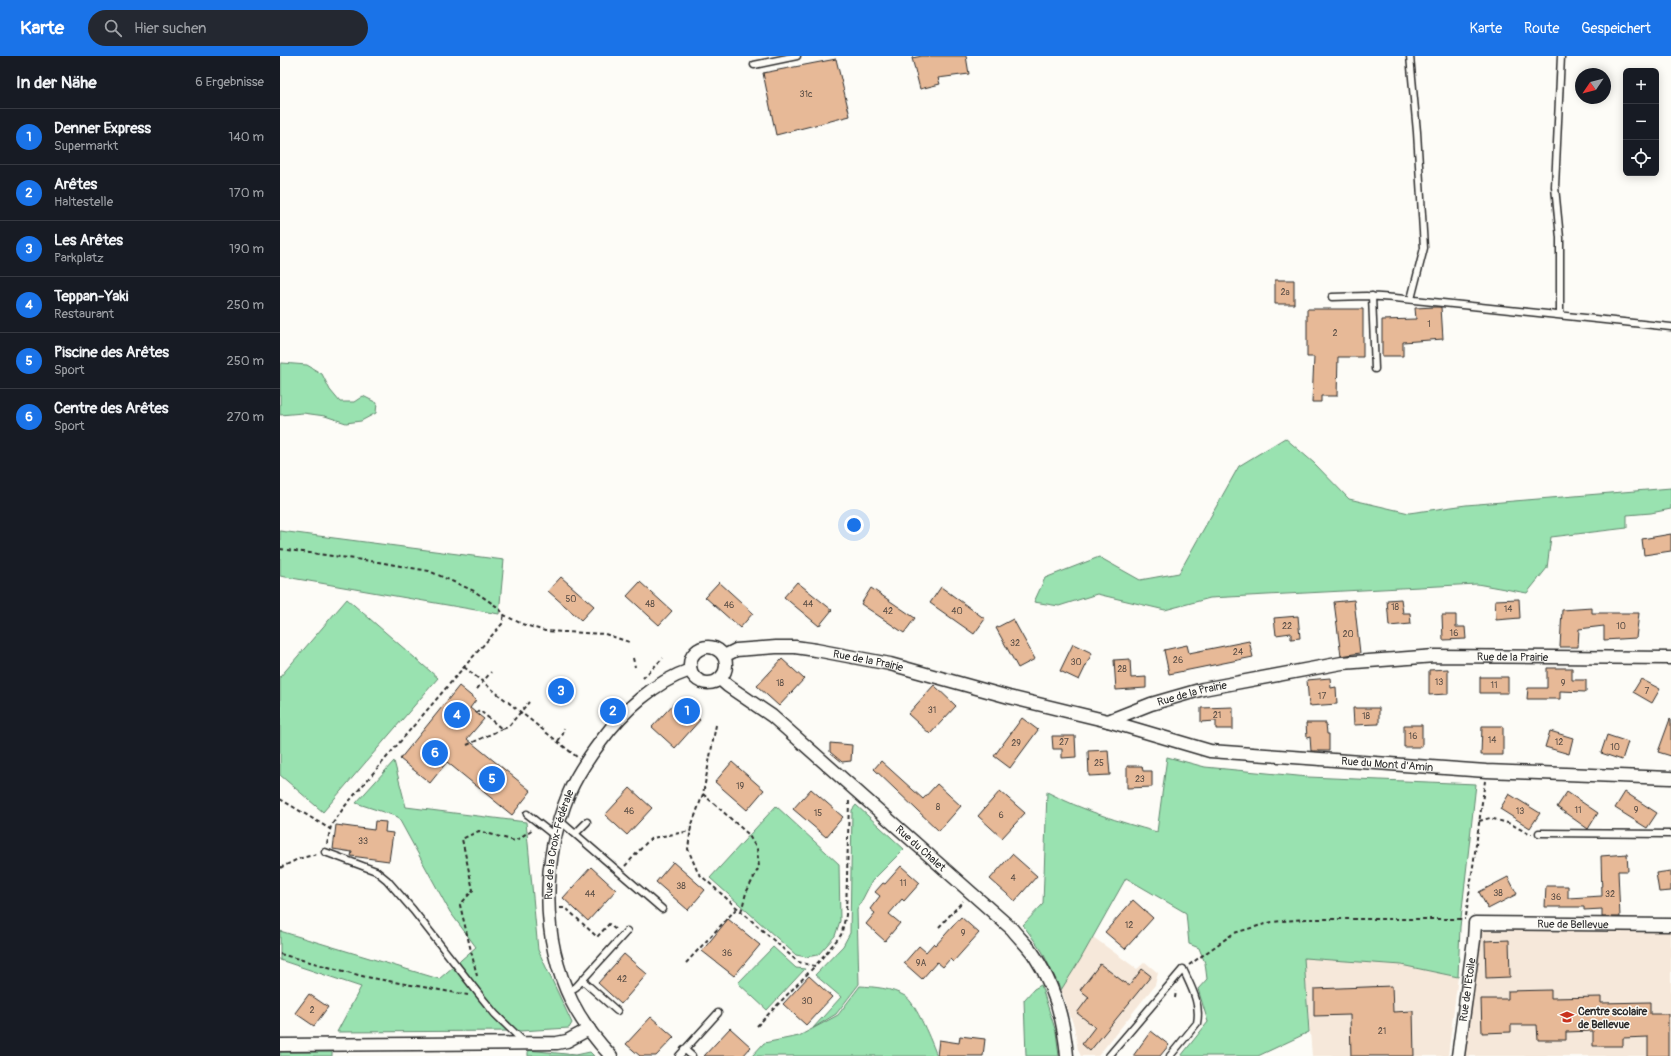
<!DOCTYPE html>
<html lang="de">
<head>
<meta charset="utf-8">
<style>
  body { margin:0; font-family:Pangolin,sans-serif; background:#242831; color:#f1f3f6 }
  .controls { position:absolute; right:12px; top:12px; display:grid; overflow:hidden; border-radius:6px; box-shadow:0 2px 10px #0003 }
  .controls button { width:36px; height:36px; display:grid; place-items:center; padding:0; border:0; border-bottom:1px solid #363941; background:#171b24; color:#f1f3f6; font:20px sans-serif }
  .compass { position:absolute; left:1295px; top:12px; width:36px; height:36px; border-radius:50%; background:#171b24; box-shadow:0 2px 10px #0003; rotate:235deg }
  .you { position:absolute; left:574px; top:469px; width:14px; height:14px; margin:-10px; border:3px solid #fff; border-radius:50%; background:#1a73e8; box-shadow:0 0 0 6px #1a73e833 }
  .badge { display:grid; place-items:center; width:26px; height:26px; border-radius:50%; background:#1a73e8; color:#fff; font-size:13px; font-weight:700 }
  .pin { position:absolute; translate:-50% -50%; border:2px solid #fff; box-shadow:0 1px 4px #0006 }
  .list { margin:0; padding:0; list-style:none }
  h2 { display:flex; justify-content:space-between; align-items:center; height:52px; margin:0; padding:0 16px; font-size:17px }
  h2 small { font-size:13px; font-weight:400; color:#9ea1a6 }
  .list li { display:grid; grid-template-columns:26px 1fr auto; gap:12px; align-items:center; box-sizing:border-box; height:56px; padding:0 16px; border-top:1px solid #363941 }
  .list b { display:block; font-size:15px; white-space:nowrap }
  .list p { margin:0; font-size:13px; white-space:nowrap; color:#9ea1a6 }
  .list em { font-size:13px; font-style:normal; color:#9ea1a6 }
  .icon { flex:none; width:22px; height:22px; fill:none; stroke:currentColor; stroke-width:2; stroke-linecap:round; stroke-linejoin:round }
  .map { position:relative; flex:none; width:1391px; height:1000px; overflow:hidden }
  header { display:flex; align-items:center; gap:24px; box-sizing:border-box; height:56px; padding:0 20px; background:#1a73e8; color:#fff }
  header strong { font-size:19px }
  nav { display:flex; gap:22px; margin-inline-start:auto; font-size:14px }
  .search { width:280px; height:36px; background:#242831; display:flex; align-items:center; gap:10px; box-sizing:border-box; padding:0 14px; border-radius:22px; color:#9ea1a6; font-size:15px }
  main { display:flex }
  aside { flex:1; background:#171b24 }
  .map>svg:first-child { display:block }
</style>
</head>
<body>
<header>
<strong>Karte</strong>
<div class="search"><svg class="icon" aria-label="search" viewBox="0 0 24 24"><circle cx="10" cy="10" r="6"/><path d="M15 15l6 6"/></svg>Hier suchen</div>
<nav><a>Karte</a><a>Route</a><a>Gespeichert</a></nav>
</header>
<main>
<aside>
<h2>In der Nähe<small>6 Ergebnisse</small></h2>
<ul class="list">
<li><span class="badge">1</span><div><b>Denner Express</b><p>Supermarkt</p></div><em>140 m</em></li>
<li><span class="badge">2</span><div><b>Arêtes</b><p>Haltestelle</p></div><em>170 m</em></li>
<li><span class="badge">3</span><div><b>Les Arêtes</b><p>Parkplatz</p></div><em>190 m</em></li>
<li><span class="badge">4</span><div><b>Teppan-Yaki</b><p>Restaurant</p></div><em>250 m</em></li>
<li><span class="badge">5</span><div><b>Piscine des Arêtes</b><p>Sport</p></div><em>250 m</em></li>
<li><span class="badge">6</span><div><b>Centre des Arêtes</b><p>Sport</p></div><em>270 m</em></li>
</ul>
</aside>
<div class="map">
<svg width="1391" height="1000" viewBox="0 0 1391 1000">
  <rect width="100%" height="100%" fill="#fdfcf7"/>
  <filter id="ink" filterUnits="userSpaceOnUse"><feTurbulence type="fractalNoise" baseFrequency=".025" numOctaves="2"/><feDisplacementMap in="SourceGraphic" scale="8" xChannelSelector="R" yChannelSelector="G"/><feConvolveMatrix kernelMatrix="1 2 1 2 8 2 1 2 1" color-interpolation-filters="sRGB"/></filter>
  <g filter="url(#ink)">
    <!-- built -->
    <path fill="#f6e8da" d="M1195 867 1391 869V1000H1178Z
      M813 881 857 913 865 906 878 917 875 929 818 1000H801L798 994 794 970 781 934Z
      M1024 902 1121 909 1178 921 1168 1000H1032Z"/>
    <!-- green -->
    <path fill="#99e2b0" stroke="#62866e" d="M2 307 27 309 42 318 50 334 60 346H74L83 340 97 347 96 357 81 365 66 367 45 360 23 357 0 359V308Z
      M1005 382 1034 407 1069 443 1129 457 1186 449 1391 432V453L1371 457 1347 459V472L1271 481 1267 512 1247 537 1197 528 930 542 885 554 817 538 779 550 754 546 765 522 819 501 860 524 899 517 959 410Z
      M0 475 224 504 219 558 0 520Z
      M67 543 158 622 43 756 0 719V621Z
      M887 701 925 711 1028 721 1196 728 1180 871 1178 921 1121 909 1024 902 1029 976 978 1000H901L928 966 918 933 927 923 925 907 919 892 909 888 906 857 846 822 800 904 781 934 762 895 743 869 763 848 767 736C802 754 839 766 877 776Z
      M114 705 126 751 246 766 258 894 292 967 289 972 240 975 57 976 81 931 0 904V875L159 923 196 891 170 856 118 761 76 747Z
      M576 749 624 793 592 825 577 854 579 928 556 958 533 972 561 941 535 919 563 890 570 877 572 754Z
      M496 750 559 808 560 865 555 880 538 899 526 901 516 899 430 822Z
      M493 891 516 912 525 913 487 954 458 927Z
      M761 929 776 976 779 1000H746L744 944 754 933Z
      M580 930C595 931 611 932 625 940 636 947 652 987 657 1000H472L484 987 519 980 558 959Z
      M248 994 296 999 310 996 314 1000H248Z
      M0 996H52V1000H0Z"/>
    <!-- building -->
    <path fill="#e7b997" stroke="#2b2b2b" d="M642 0H686L689 18 658 22 660 28 640 33 632 2Z
      M556 3 570 60 496 79 483 17Z
      M995 224H1014V248H995Z
      M1155 251H1161L1163 283 1123 286V300H1102V264L1136 263 1135 252Z
      M1027 253H1083V301H1058L1057 340H1041V346H1032L1034 301H1027Z
      M1391 478V495L1364 499 1362 483Z
      M281 521 314 550 301 564 268 535Z
      M360 526 392 555 379 569 347 540Z
      M439 526 473 557 460 572 425 541Z
      M517 526 552 554 539 570 504 541Z
      M661 531 705 563 694 578 650 547Z
      M591 532 635 562 624 577 581 548Z
      M1121 543 1123 557H1130L1131 568 1109 570 1107 544Z
      M1239 543 1240 562 1216 564 1215 544Z
      M1074 544 1080 597 1061 600 1054 546Z
      M1312 552V557H1359L1356 582 1324 584V570L1299 573 1298 591H1280L1282 554Z
      M1162 559H1176V571H1185L1186 583 1163 584Z
      M1018 560 1020 582 1011 583V577L996 579 994 562Z
      M733 563 755 603 738 612 716 572Z
      M969 585 973 601 889 618 884 594 907 589 909 597Z
      M793 588 812 597 799 624 780 615Z
      M502 603 524 623 499 650 477 630Z
      M850 603 851 622 866 621V632L836 634 834 604Z
      M1267 612H1292V624H1306V636L1280 635V643H1247L1248 632H1267Z
      M1168 613V638L1149 639V614Z
      M1200 621H1228V637H1200Z
      M1050 622 1051 632 1056 631 1057 648 1029 650 1027 624Z
      M1361 623 1380 633 1372 647 1353 636Z
      M654 629 676 650 650 678 628 658Z
      M179 630 196 644 190 652 204 663 187 683 251 735 232 759 167 706 150 727 120 703Z
      M398 643 420 664 395 692 372 671Z
      M953 651V673H936V665L921 666V652Z
      M1073 652H1099V668L1074 669Z
      M742 662 758 674 730 712 714 700Z
      M1390 663 1391 664V700L1378 696Z
      M1026 667H1046L1047 678H1049V695H1031L1030 681 1027 682Z
      M1124 669H1142V691H1124Z
      M1202 670H1223V699H1201Z
      M1270 675 1293 682 1289 698 1265 691Z
      M1327 679 1348 686 1342 704 1321 697Z
      M772 680H795L796 701 782 702V693H773Z
      M550 687 572 689 571 705 562 706 550 696Z
      M828 694 830 719 809 720 808 695Z
      M601 705 643 743 657 728 681 750 659 775 594 713Z
      M452 706 484 734 467 754 435 726Z
      M847 710H862L863 715H872V731L847 732Z
      M350 732 372 752 347 779 325 759Z
      M531 733 563 761 546 781 513 753Z
      M720 735 745 757 722 782 698 760Z
      M1287 736 1318 757 1308 773 1277 751Z
      M1345 736 1377 757 1367 772 1335 752Z
      M1229 738 1260 757 1250 772 1220 753Z
      M95 765 106 766 105 776 113 777 109 805 71 800 72 796 53 793 56 769 94 774Z
      M732 798 757 820 735 845 710 823Z
      M1347 798 1348 815H1338L1340 861H1322V853L1304 854V851H1265L1266 830H1288V842L1322 840 1321 800Z
      M393 806 425 834 408 854 376 826Z
      M621 810 640 827 624 845 622 843 609 858 620 867 605 885 586 868 595 857 590 853 600 840 595 836 603 827 605 828Z
      M311 811 336 834 308 865 283 842Z
      M1391 815V835L1379 836 1376 817Z
      M1228 821 1237 838 1208 853 1199 836Z
      M853 844 873 862 845 893 825 876Z
      M681 861 699 877 673 906 670 903 663 911 657 906 642 923 624 907 639 890 646 896 654 887 656 889Z
      M448 863 480 889 454 920 422 895Z
      M1229 884 1230 921 1206 922 1205 885Z
      M344 898 367 918 341 948 318 927Z
      M820 908 849 930 862 913 871 920 810 995 802 988 815 971 797 957 809 941 800 934Z
      M529 920 552 941 526 969 503 948Z
      M1112 930 1113 956 1133 955 1134 1000H1071L1070 959 1034 960V933Z
      M1271 934V942L1321 941V947L1370 946V958H1388V1000H1368V981L1343 982V990H1313V975L1286 976V984H1258L1257 969H1231V976L1202 977 1201 943H1228V935Z
      M29 938 48 951 34 970 15 957Z
      M371 961 394 981 376 1000H360L346 988Z
      M450 972 471 991 463 1000H424Z
      M871 975 889 989 880 1000H853Z
      M680 980 705 983 703 1000H657L659 984 679 987Z"/>
    <g fill="none" stroke-linecap="round" stroke-linejoin="round">
      <defs>
        <path id="lane" d="M1130 0 1137 76 1144 192 1131 243
          M474 9 517 0
          M1092 240 1095 313
          M1052 241 1086 240 1115 242 1391 271
          M1280 259V182L1275 131 1281 0
          M247 758 276 781
          M279 764 382 853
          M1259 777 1391 778
          M295 778 307 766
          M45 796 96 815 107 824 133 854 202 942 215 958 245 987
          M302 924 337 955
          M288 936 296 931 347 875
          M404 993 412 1000
          M399 1000 438 957
          M829 1000 903 913C911 931 921 947 917 967L890 1000"/>
        <g id="street">
          <circle cx="428" cy="609" r="18"/>
          <path id="s1" d="M444 600 456 594 496 591H515L536 594 610 608 729 641 828 665 871 648 923 633 1062 607 1155 600 1391 602"/>
          <path id="s2" d="M440 623 448 630 492 660 732 873C739 882 748 890 754 899 774 929 784 965 787 1000"/>
          <path id="s3" d="M828 665 930 695 1206 715 1391 722"/>
          <path d="M0 989 277 987 287 985 309 973"/>
          <path id="s4" d="M331 1000C316 984 302 966 292 946 260 881 262 803 289 737 297 718 309 701 321 685 343 655 374 626 410 614"/>
          <path id="s5" d="M1178 1000 1194 884 1195 867 1391 869"/>
        </g>
      </defs>
      <!-- lane casing -->
      <use href="#lane" stroke="#2b2b2b" stroke-width="9"/>
      <!-- street casing -->
      <use href="#street" stroke="#2b2b2b" stroke-width="15"/>
      <!-- path -->
      <path stroke="#2b2b2b" stroke-width="2" stroke-dasharray="4 3" stroke-linecap="butt" d="M0 493 98 506 149 515 194 535 219 552 224 559 242 568 265 575 325 578 349 586
        M353 602 355 611
        M184 611 297 701
        M363 622 383 602
        M197 633 211 616
        M196 657 199 654 222 673 228 671 249 646
        M436 669 423 738 411 771 408 793 418 817 518 906 535 910 561 879 566 859 569 744
        M278 685 283 678 284 672
        M187 689 222 673
        M423 738 468 778 477 793 479 811 466 837 461 856
        M0 743 50 773
        M1199 765 1210 762 1231 768 1249 778H1252
        M47 788 51 770 65 750 184 611 222 568 224 559
        M345 810 368 785 372 782 411 775
        M0 812 18 803 37 798
        M280 852H286L317 881 329 868 337 875
        M1186 860 1205 725
        M659 871 683 845
        M0 898 86 921 188 939
        M406 907 457 852
        M909 909 954 877 992 866 1026 863H1185
        M197 920 180 849 193 834 182 783 199 775 235 785 253 773
        M895 942 896 935
        M477 970 535 910"/>
      <!-- lane -->
      <use href="#lane" stroke="#fdfcf7" stroke-width="6"/>
      <!-- street -->
      <use href="#street" stroke="#fdfcf7" stroke-width="12"/>
    </g>
  </g>
  <!-- icons -->
  <defs>
    <symbol id="school-bare" viewBox="-9 -9 18 18"><path d="M0-5L7-2L0 1L-7-2ZM-4 1L0 2.5L4 1V4Q0 6-4 4Z" fill="#c8321e" stroke="#fdfcf7" stroke-width="2.5" paint-order="stroke"/></symbol>
  </defs>
  <g fill-rule="evenodd">
    <use href="#school-bare" x="1277" y="951" width="20" height="20"/>
  </g>
  <g text-anchor="middle" dominant-baseline="central" stroke-width="3" stroke-linejoin="round" paint-order="stroke">
    <!-- number labels -->
    <g font-size="9" fill="#5a4e46">
      <text x="526" y="38">31c</text>
      <text x="1005" y="236">2a</text>
      <text x="1149" y="268">1</text>
      <text x="1055" y="277">2</text>
      <text x="291" y="543">50</text>
      <text x="370" y="548">48</text>
      <text x="528" y="548">44</text>
      <text x="449" y="549">46</text>
      <text x="1115" y="551">18</text>
      <text x="1228" y="553">14</text>
      <text x="608" y="555">42</text>
      <text x="677" y="555">40</text>
      <text x="1007" y="570">22</text>
      <text x="1341" y="570">10</text>
      <text x="1174" y="577">16</text>
      <text x="1068" y="578">20</text>
      <text x="735" y="587">32</text>
      <text x="958" y="596">24</text>
      <text x="898" y="604">26</text>
      <text x="796" y="606">30</text>
      <text x="842" y="613">28</text>
      <text x="1159" y="626">13</text>
      <text x="500" y="627">18</text>
      <text x="1283" y="627">9</text>
      <text x="1214" y="629">11</text>
      <text x="1367" y="635">7</text>
      <text x="1042" y="640">17</text>
      <text x="652" y="654">31</text>
      <text x="937" y="659">21</text>
      <text x="1086" y="660">18</text>
      <text x="1133" y="680">16</text>
      <text x="1212" y="684">14</text>
      <text x="784" y="686">27</text>
      <text x="1279" y="686">12</text>
      <text x="736" y="687">29</text>
      <text x="1335" y="691">10</text>
      <text x="819" y="707">25</text>
      <text x="860" y="723">23</text>
      <text x="460" y="730">19</text>
      <text x="658" y="751">8</text>
      <text x="1298" y="754">11</text>
      <text x="1356" y="754">9</text>
      <text x="349" y="755">46</text>
      <text x="1240" y="755">13</text>
      <text x="538" y="757">15</text>
      <text x="721" y="759">6</text>
      <text x="83" y="785">33</text>
      <text x="733" y="822">4</text>
      <text x="623" y="827">11</text>
      <text x="401" y="830">38</text>
      <text x="1218" y="837">38</text>
      <text x="310" y="838">44</text>
      <text x="1330" y="838">32</text>
      <text x="1276" y="841">36</text>
      <text x="849" y="869">12</text>
      <text x="683" y="877">9</text>
      <text x="447" y="897">36</text>
      <text x="641" y="907">9A</text>
      <text x="342" y="923">42</text>
      <text x="527" y="945">30</text>
      <text x="32" y="954">2</text>
      <text x="1102" y="975">21</text>
    </g>
    <!-- street labels -->
    <g font-size="11" fill="#2b2b2b" stroke="#fdfcf7">
      <text stroke="none"><textPath href="#s1" startOffset="807">Rue de la Prairie</textPath></text>
      <text stroke="none"><textPath href="#s1" startOffset="147">Rue de la Prairie</textPath></text>
      <text stroke="none"><textPath href="#s1" startOffset="483">Rue de la Prairie</textPath></text>
      <text stroke="none"><textPath href="#s3" startOffset="284">Rue du Mont d'Amin</textPath></text>
      <text stroke="none"><textPath href="#s4" startOffset="229">Rue de la Croix-Fédérale</textPath></text>
      <text stroke="none"><textPath href="#s2" startOffset="263">Rue du Chalet</textPath></text>
      <text stroke="none"><textPath href="#s5" startOffset="232">Rue de Bellevue</textPath></text>
      <text stroke="none"><textPath href="#s5" startOffset="67">Rue de l'Etoile</textPath></text>
    </g>
    <!-- poi labels -->
    <g font-size="11" font-weight="bold" fill="#2b2b2b" stroke="#fdfcf7" text-anchor="start">
      <text x="1298" y="955">Centre scolaire<tspan x="1298" dy="13">de Bellevue</tspan></text>
    </g>
  </g>
</svg>
<div class="controls">
<button>+</button>
<button>−</button>
<button><svg class="icon" aria-label="locate" viewBox="0 0 24 24"><circle cx="12" cy="12" r="6"/><path d="M12 2v4M12 18v4M2 12h4M18 12h4"/></svg></button>
</div>
<svg class="compass" viewBox="-18 -18 36 36"><path d="M0-13l5 13h-10z" fill="#e53935"/><path d="M0 13l5-13h-10z" fill="#9ea1a6"/></svg>
<div class="you"></div>
<div class="pin badge" style="left:407px;top:655px">1</div>
<div class="pin badge" style="left:333px;top:655px">2</div>
<div class="pin badge" style="left:281px;top:635px">3</div>
<div class="pin badge" style="left:177px;top:659px">4</div>
<div class="pin badge" style="left:212px;top:723px">5</div>
<div class="pin badge" style="left:155px;top:697px">6</div>
</div>
</main>
</body>
</html>
